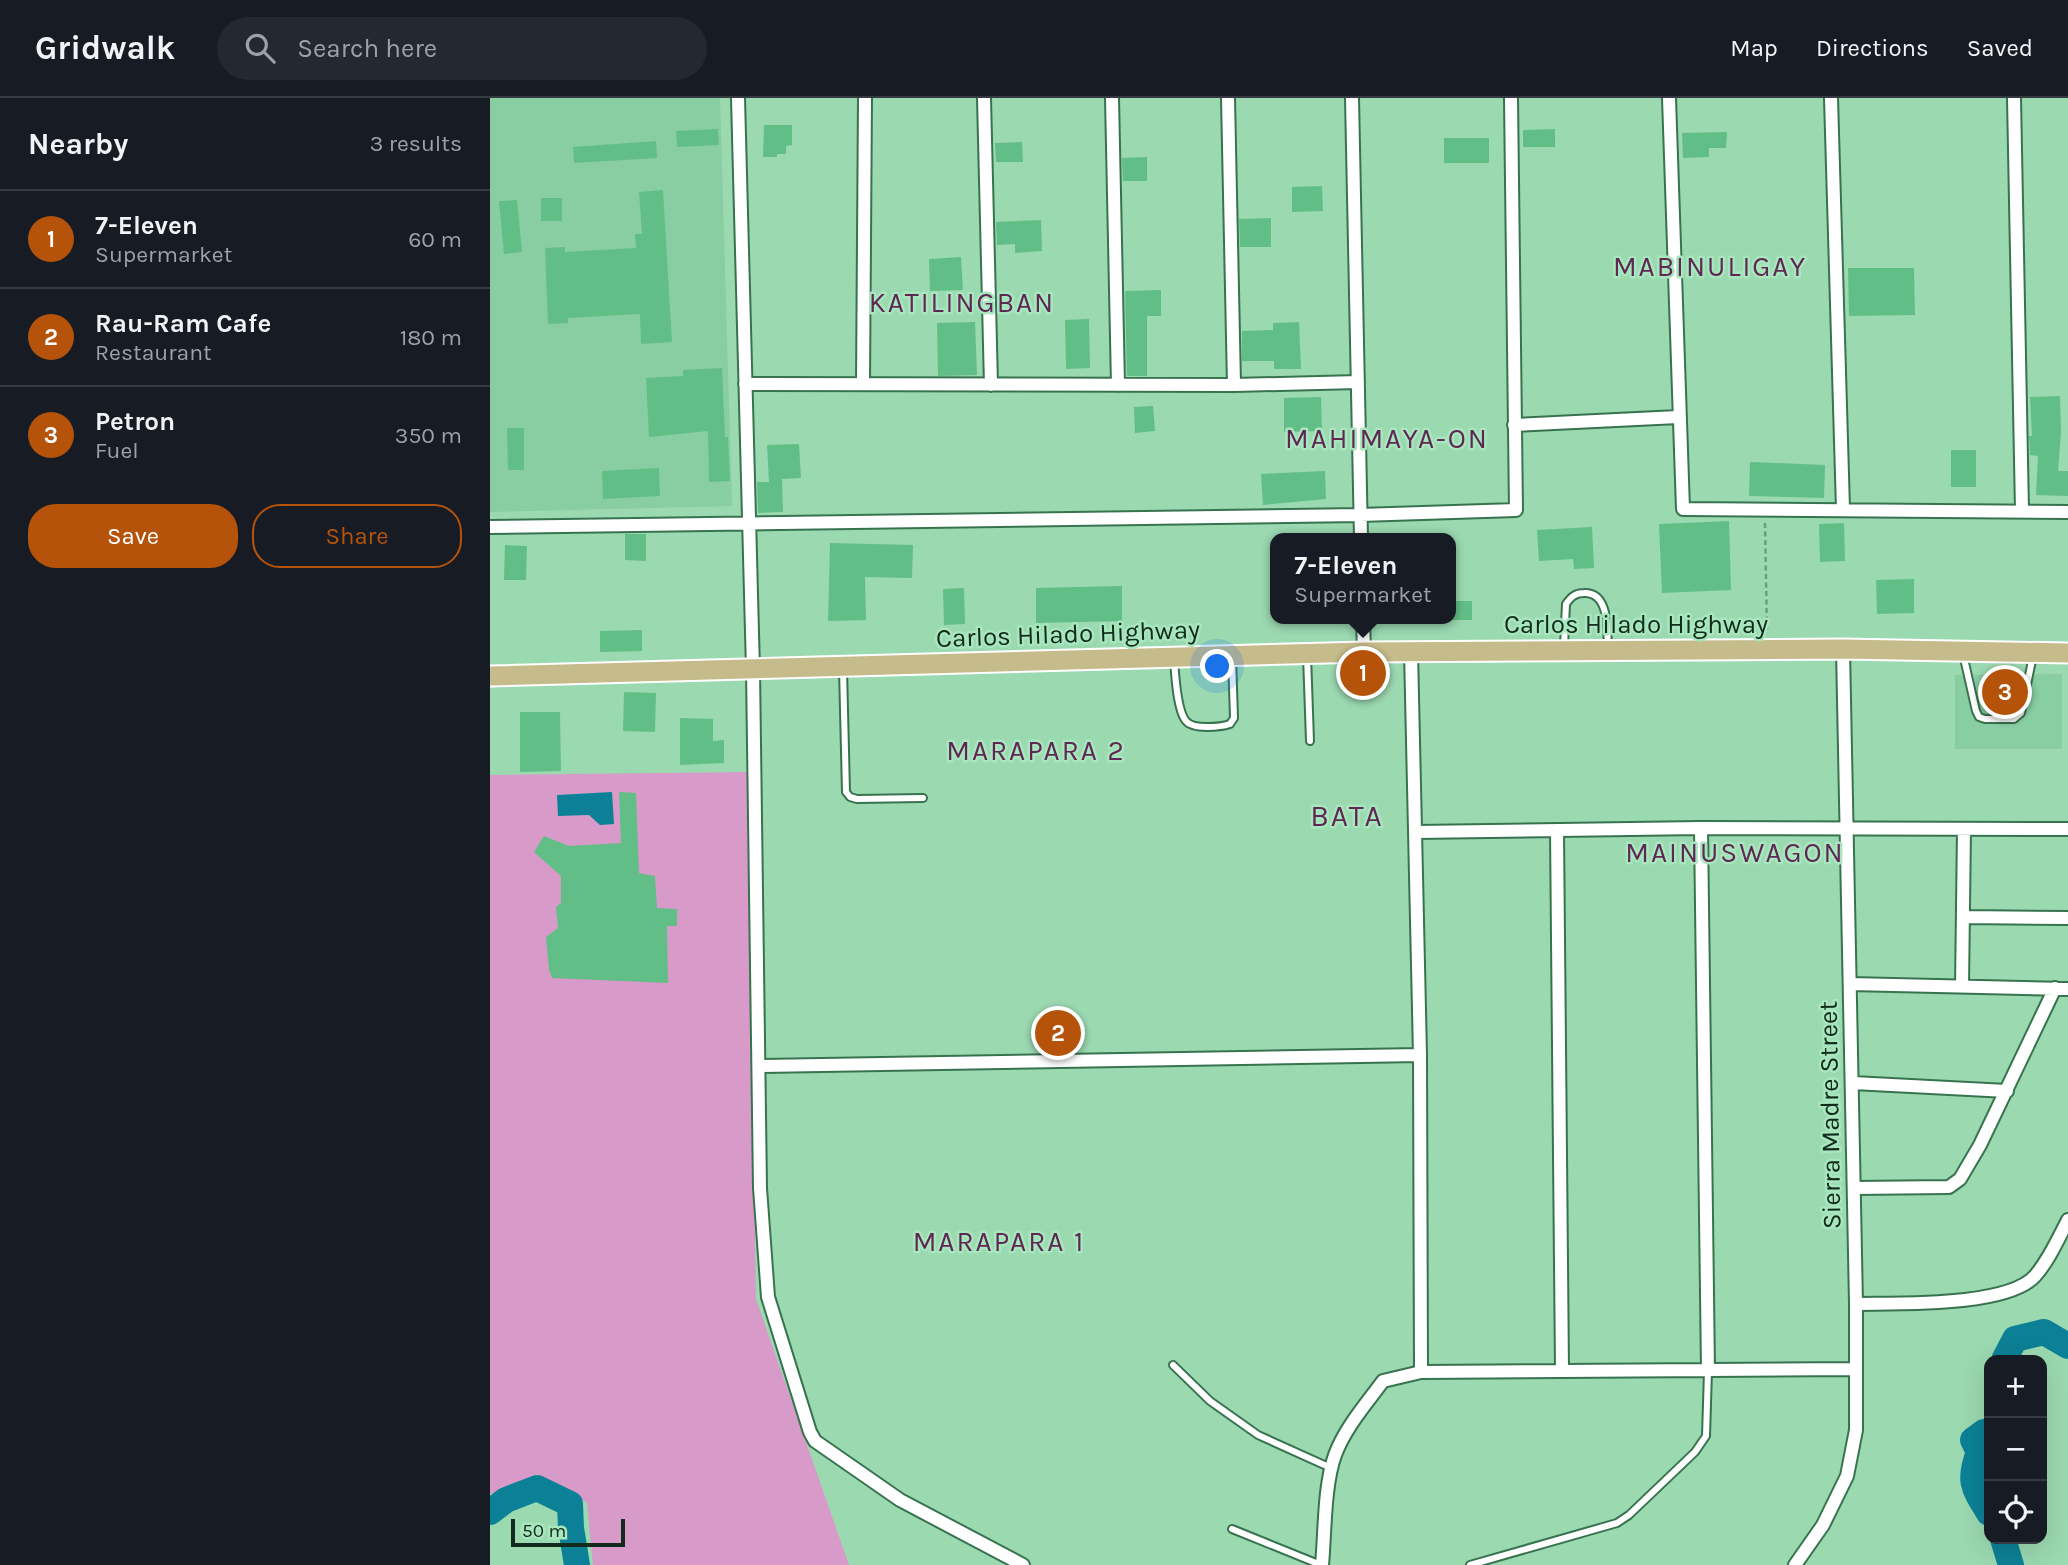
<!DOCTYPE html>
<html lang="en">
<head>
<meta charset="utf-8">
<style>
  body { margin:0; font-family:Karla,sans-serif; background:#242831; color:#f1f3f6 }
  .controls { position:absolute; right:21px; bottom:21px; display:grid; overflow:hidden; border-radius:14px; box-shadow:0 7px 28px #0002 }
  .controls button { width:63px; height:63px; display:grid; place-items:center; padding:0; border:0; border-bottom:2px solid #363941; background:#171b24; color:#f1f3f6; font:35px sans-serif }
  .scale { position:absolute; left:21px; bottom:18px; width:114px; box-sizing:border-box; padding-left:7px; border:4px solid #122b1c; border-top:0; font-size:19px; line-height:24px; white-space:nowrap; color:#122b1c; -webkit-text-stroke:5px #a8e6be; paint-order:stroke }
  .you { position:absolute; left:728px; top:569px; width:24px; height:24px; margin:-18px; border:5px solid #fff; border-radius:50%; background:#1a73e8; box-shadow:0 0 0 10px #1a73e833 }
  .badge { display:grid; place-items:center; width:46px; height:46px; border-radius:50%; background:#b45309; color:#fff; font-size:23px; font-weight:700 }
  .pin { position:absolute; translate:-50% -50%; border:4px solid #fff; box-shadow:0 2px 7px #0006 }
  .popup { position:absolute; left:780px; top:435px; width:186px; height:91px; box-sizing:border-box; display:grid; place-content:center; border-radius:14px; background:#171b24; filter:drop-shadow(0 2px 5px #0005); font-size:23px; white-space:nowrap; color:#9ea1a6 }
  .popup b { font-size:26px; color:#f1f3f6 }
  .popup::after { content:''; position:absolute; left:50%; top:100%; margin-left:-14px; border:14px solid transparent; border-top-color:#171b24 }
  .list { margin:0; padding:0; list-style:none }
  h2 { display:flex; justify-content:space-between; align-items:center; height:91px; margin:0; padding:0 28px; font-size:30px }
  h2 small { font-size:23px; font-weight:400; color:#9ea1a6 }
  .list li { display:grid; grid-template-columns:46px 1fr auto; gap:21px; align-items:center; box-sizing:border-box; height:98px; padding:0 28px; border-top:2px solid #363941 }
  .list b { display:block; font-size:26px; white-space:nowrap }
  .list p { margin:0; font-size:23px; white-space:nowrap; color:#9ea1a6 }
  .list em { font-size:23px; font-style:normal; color:#9ea1a6 }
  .actions { display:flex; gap:14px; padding:21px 28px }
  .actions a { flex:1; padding:16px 0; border:2px solid #b45309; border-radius:28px; text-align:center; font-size:24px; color:#b45309 }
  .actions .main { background:#b45309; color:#fff }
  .icon { flex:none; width:38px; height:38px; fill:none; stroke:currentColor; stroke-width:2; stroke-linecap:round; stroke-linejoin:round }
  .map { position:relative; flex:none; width:1578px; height:1467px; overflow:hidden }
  header { display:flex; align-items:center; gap:42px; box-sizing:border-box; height:98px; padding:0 35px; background:#171b24; border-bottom:2px solid #363941 }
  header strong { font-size:33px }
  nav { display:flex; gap:38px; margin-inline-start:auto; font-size:24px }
  .search { width:490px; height:63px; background:#242831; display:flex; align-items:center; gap:18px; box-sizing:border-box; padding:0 24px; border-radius:38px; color:#9ea1a6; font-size:26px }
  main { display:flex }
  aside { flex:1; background:#171b24 }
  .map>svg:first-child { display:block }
</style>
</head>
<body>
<header>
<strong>Gridwalk</strong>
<div class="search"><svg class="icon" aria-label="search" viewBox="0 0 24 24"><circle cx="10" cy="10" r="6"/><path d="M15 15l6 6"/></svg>Search here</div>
<nav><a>Map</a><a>Directions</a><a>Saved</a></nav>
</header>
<main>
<aside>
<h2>Nearby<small>3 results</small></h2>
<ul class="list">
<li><span class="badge">1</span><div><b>7-Eleven</b><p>Supermarket</p></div><em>60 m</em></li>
<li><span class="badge">2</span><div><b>Rau-Ram Cafe</b><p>Restaurant</p></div><em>180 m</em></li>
<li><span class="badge">3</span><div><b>Petron</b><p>Fuel</p></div><em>350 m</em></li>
</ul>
<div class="actions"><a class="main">Save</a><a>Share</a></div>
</aside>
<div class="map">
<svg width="1578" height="1467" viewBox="0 0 1578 1467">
  <rect width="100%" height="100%" fill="#9bd9b1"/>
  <!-- built -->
  <path fill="#89cea2" d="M0 0H230L242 408 0 414Z
    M1572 576V651H1465V577Z"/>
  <!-- green -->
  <path fill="#d89ac9" d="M258 674 266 1201 359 1467H103L97 1405 47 1376 26 1388 0 1396V677Z"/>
  <!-- water -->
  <path fill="#0c8096" d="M122 694 124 726 110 727 99 717 68 718 67 697Z"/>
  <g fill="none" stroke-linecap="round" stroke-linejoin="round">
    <!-- river -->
    <path stroke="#0c8096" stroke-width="26" d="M1514 1262 1525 1241 1554 1234 1578 1248
      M1499 1333 1494 1334 1483 1342 1489 1354C1478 1383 1483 1389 1499 1415
      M0 1414 16 1402 47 1390 80 1406 81 1430 87 1467
      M1513 1441 1521 1467"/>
  </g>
  <!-- building -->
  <path fill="#62be87" d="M274 27H302V47L296 48V56H287V59H273Z
    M228 31 229 47 187 49 186 33Z
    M1065 31V49H1033V32Z
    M1237 34 1236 50H1219V59L1193 60 1192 35Z
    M954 40H999V65H954Z
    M166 43 167 60 84 65 83 49Z
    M532 44 533 64H506L505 45Z
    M657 59V83H633L632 60Z
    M832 88 833 113 802 114V89Z
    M173 92 182 244 151 246 150 216 78 220V225L58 226 55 150 75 149V154L146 150 145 136H152L149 94Z
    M51 100H72V123H51Z
    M27 102 32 154 14 156 9 103Z
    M781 120V149H750L749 121Z
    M551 122 552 153 525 155V146L507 147 506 124Z
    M471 159 473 192 440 193 439 161Z
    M1358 170H1424L1425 217 1359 218Z
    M671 192V218H657V278H637L635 193Z
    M599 221 600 270 576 271 575 222Z
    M485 224 487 277 448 278 447 225Z
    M809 224 811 271H784V263H752V233L783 232V225Z
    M232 270 235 339H238L240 383 219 384 218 333 159 339 156 280 193 278V272Z
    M1570 298 1571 334 1568 373H1578V398L1546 397 1548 358 1540 357 1539 338H1542L1540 299Z
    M831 299 832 333 794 334V300Z
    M663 308 665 333 645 335 644 309Z
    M17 330H34V372H18Z
    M309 346 311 380 292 381 293 414 268 415 267 384H279L277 347Z
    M1461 352H1486V389H1461Z
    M1260 364 1335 367 1334 400 1259 398Z
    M169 370 170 398 113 401 112 373Z
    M835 373 836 401 773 407 771 376Z
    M1239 423 1241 492 1172 495 1169 426Z
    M1354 425 1355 463 1330 464 1329 426Z
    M1102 429 1104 470 1084 471 1083 461 1049 463 1047 432Z
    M135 436H156V463L135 462Z
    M340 445 423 447 422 480 375 479 376 522 338 523Z
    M15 447 37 448 36 482H14Z
    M1424 481V515L1387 516 1386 482Z
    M632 488V523L546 525V490Z
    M474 490 475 526 454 527 453 491Z
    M961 503H982V522H961Z
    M152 532V553L110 554V533Z
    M1502 583H1527V606H1502Z
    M134 594 166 595 165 634 133 633Z
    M30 614H70L71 673 30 674Z
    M190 620 223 621V643L234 642V665L190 667Z
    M129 694 146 695 149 775 165 778 167 810 187 811V828H177L178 885 62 880 59 872 56 839 68 830 66 809 71 805V778L44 754 54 738 79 748 131 745Z"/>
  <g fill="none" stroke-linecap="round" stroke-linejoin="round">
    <defs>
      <path id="lane" d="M1074 548 1076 506C1081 499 1085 495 1094 495 1120 494 1117 533 1118 551
        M1473 556 1486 613 1489 619 1495 621H1524L1531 615 1543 558
        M817 557 820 643
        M684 561C685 576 687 613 696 623 703 632 731 629 740 626L744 620 742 559
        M353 571 356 694 360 699 367 701 433 700
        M576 919V962
        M683 1267 720 1303 768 1337 841 1370
        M742 1431 831 1467
        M980 1467 1127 1425 1139 1417 1205 1354 1216 1338 1218 1273"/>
      <path id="street" d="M248 0 263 572 270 1090 278 1199 320 1334 325 1343 410 1402 533 1467
        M494 0 501 287
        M622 0 628 287
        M738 0 744 287
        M862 0 871 440
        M1179 0 1193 411 1578 414
        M1341 0 1353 411
        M1524 0 1532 413
        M255 286 744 287 868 284
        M373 286 375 0
        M1024 327 1188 319
        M0 429 870 417 1026 412 1021 0
        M873 521 874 554
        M921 553 930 957 931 1274
        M1211 730 1218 1273
        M1067 732 1072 1273
        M926 734 1211 730 1578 731
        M1473 819 1578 820
        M1360 886 1578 891
        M1472 888 1474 731
        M269 968 930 957
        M1363 985 1517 993
        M1364 1090 1459 1089 1470 1081 1490 1047 1565 890
        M1366 1206C1408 1205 1517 1209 1545 1178 1559 1162 1568 1141 1578 1122
        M832 1467C835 1435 834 1387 845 1357 855 1330 876 1306 893 1283L931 1274 1365 1271
        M1305 1467 1333 1427 1357 1378 1366 1332V1206L1353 551"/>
      <path id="primary" d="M0 578 874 554 1353 551 1578 555"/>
    </defs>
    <!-- lane casing -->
    <use href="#lane" stroke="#387350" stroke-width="10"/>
    <!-- street casing -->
    <use href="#street" stroke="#387350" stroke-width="16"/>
    <!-- primary casing -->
    <use href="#primary" stroke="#fff" stroke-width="23"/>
    <!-- path -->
    <path stroke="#6c9e7e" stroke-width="2.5" stroke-dasharray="5 3.5" stroke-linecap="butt" d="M1275 425 1277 534"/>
    <!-- lane -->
    <use href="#lane" stroke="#fff" stroke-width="6"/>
    <!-- street -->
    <use href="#street" stroke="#fff" stroke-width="12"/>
    <!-- primary -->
    <use href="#primary" stroke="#c6bb8a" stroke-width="19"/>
  </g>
  <g text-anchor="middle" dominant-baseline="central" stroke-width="5" stroke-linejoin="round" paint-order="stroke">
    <!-- street labels -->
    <g font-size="26" fill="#122b1c" stroke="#a8e6be">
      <text x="1146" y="526">Carlos Hilado Highway</text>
      <text transform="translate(578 536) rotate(-2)">Carlos Hilado Highway</text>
      <text transform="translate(1340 1017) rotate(-91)">Sierra Madre Street</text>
    </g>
    <!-- neighbourhood labels -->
    <g font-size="28" letter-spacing="2" fill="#5f2754" stroke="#a8e6be">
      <text x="1220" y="168">MABINULIGAY</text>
      <text x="472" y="204">KATILINGBAN</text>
      <text x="897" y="340">MAHIMAYA-ON</text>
      <text x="546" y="652">MARAPARA 2</text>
      <text x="1245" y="754">MAINUSWAGON</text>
      <text x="509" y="1143">MARAPARA 1</text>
    </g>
    <!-- quarter labels -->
    <g font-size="30" letter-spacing="2" fill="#5f2754" stroke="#a8e6be">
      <text x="857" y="718">BATA</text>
    </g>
  </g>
</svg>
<div class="controls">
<button>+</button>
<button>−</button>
<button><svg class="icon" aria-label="locate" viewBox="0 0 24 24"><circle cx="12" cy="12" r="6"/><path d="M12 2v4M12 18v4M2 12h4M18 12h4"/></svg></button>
</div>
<div class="scale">50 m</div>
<div class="you"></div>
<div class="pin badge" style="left:873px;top:575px">1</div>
<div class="popup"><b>7-Eleven</b>Supermarket</div>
<div class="pin badge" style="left:568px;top:935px">2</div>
<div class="pin badge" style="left:1515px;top:594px">3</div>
</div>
</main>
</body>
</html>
